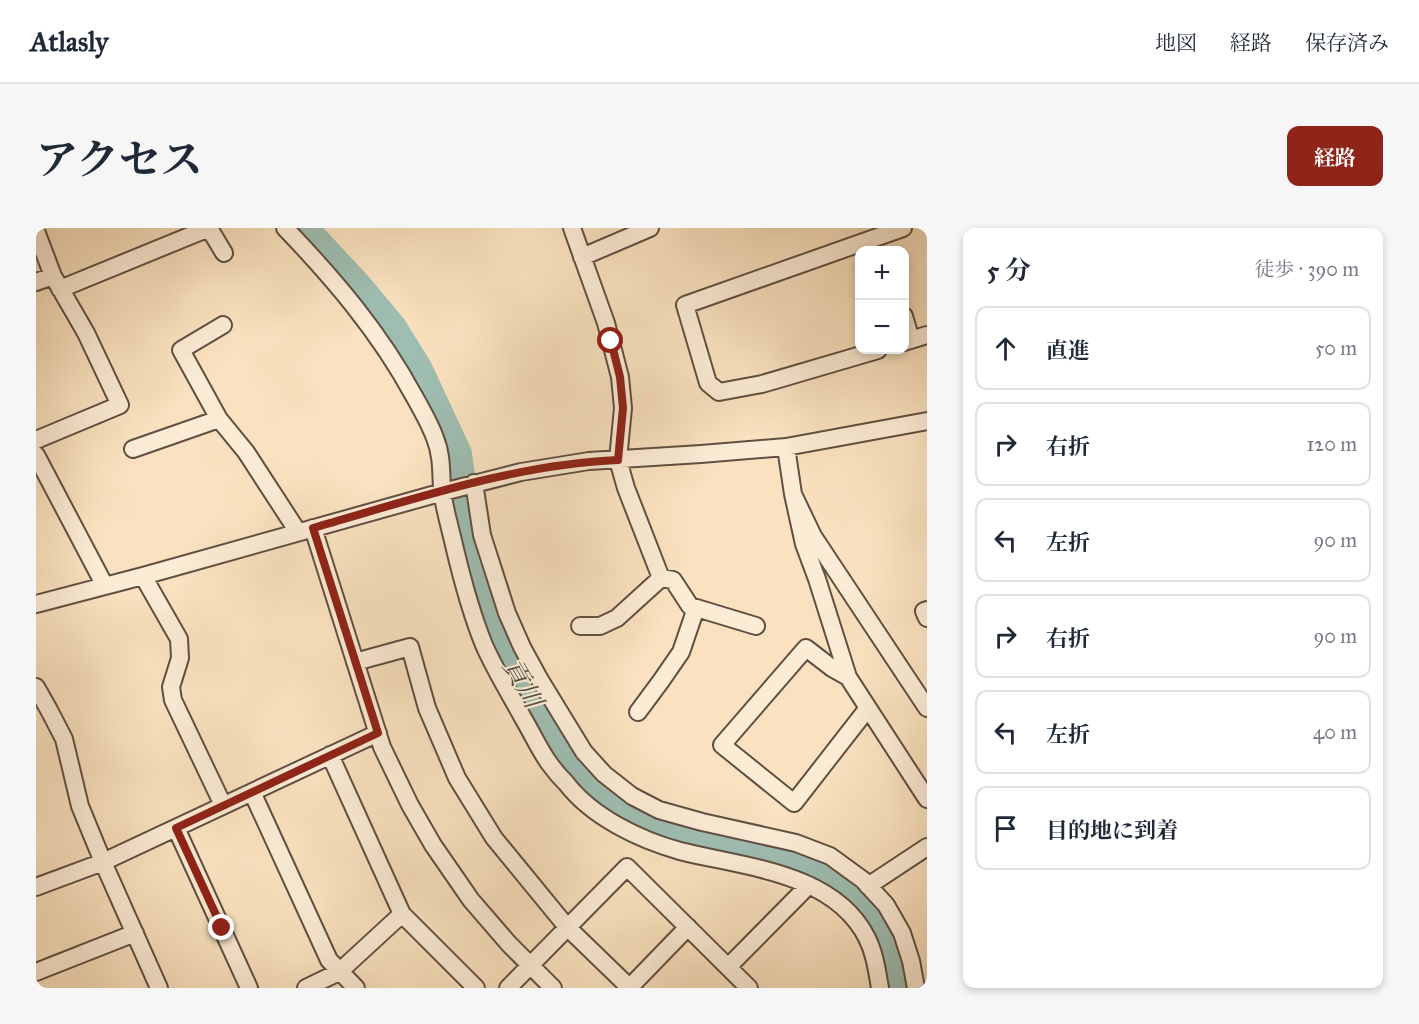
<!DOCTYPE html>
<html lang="ja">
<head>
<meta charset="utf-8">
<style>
  body { margin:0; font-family:"IM FELL Great Primer","Noto Serif JP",serif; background:#f6f6f7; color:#1f2937 }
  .controls { position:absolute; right:18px; top:18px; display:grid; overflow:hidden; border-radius:12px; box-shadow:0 3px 9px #0003 }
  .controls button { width:54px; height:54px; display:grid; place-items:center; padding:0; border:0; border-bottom:2px solid #e0e1e3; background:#fff; color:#1f2937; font:30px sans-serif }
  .stop { position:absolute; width:18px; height:18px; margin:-14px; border:4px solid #8f2418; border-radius:50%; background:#fff }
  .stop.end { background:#8f2418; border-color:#fff; box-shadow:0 2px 6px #0008 }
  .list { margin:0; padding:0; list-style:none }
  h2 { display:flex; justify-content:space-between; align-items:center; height:78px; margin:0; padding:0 24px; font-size:26px }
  h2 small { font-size:20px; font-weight:400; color:#747a83 }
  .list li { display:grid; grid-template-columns:39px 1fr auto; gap:18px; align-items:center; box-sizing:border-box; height:84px; margin:0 12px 12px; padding:0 12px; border:2px solid #e0e1e3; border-radius:12px }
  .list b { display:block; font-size:22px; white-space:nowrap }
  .list em { font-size:20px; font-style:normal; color:#747a83 }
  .icon { flex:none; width:33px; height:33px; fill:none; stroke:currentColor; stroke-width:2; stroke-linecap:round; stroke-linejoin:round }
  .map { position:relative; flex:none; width:891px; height:760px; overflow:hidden; border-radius:12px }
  header { display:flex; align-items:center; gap:36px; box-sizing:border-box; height:84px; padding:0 30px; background:#fff; border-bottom:2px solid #e0e1e3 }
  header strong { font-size:28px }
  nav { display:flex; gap:33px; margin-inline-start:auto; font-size:21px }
  .intro { display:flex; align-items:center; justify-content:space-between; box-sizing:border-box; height:144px; padding:0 36px }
  h1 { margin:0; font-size:42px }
  .button { padding:15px 27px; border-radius:12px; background:#8f2418; color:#fff; font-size:21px; font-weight:700 }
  main { display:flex; gap:36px; padding:0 36px }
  aside { flex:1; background:#fff; border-radius:12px; box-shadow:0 3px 9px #0003 }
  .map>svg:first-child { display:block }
</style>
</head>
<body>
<header>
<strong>Atlasly</strong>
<nav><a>地図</a><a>経路</a><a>保存済み</a></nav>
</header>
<div class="intro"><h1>アクセス</h1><a class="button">経路</a></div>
<main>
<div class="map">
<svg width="891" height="760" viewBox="0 0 891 760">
  <rect width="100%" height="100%" fill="#fae2c0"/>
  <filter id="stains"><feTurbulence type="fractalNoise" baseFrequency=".00333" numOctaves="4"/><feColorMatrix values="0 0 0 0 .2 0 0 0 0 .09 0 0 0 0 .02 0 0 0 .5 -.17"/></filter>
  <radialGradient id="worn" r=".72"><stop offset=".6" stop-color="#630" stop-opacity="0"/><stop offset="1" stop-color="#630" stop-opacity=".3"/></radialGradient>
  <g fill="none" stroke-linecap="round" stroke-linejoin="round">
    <!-- river -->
    <path stroke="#9ebeb2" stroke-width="30" d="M267 0 320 57 356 100 382 142 421 226 439 355 463 413 489 462 526 522 555 553 585 577 614 593 651 605 730 619 764 628 797 645 817 662 831 681 846 711 857 760"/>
    <defs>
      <path id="minor" d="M173 0 188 25
        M249 0C298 51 344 105 378 168 386 182 394 196 399 210 406 227 405 244 406 261 408 280 414 299 418 317 426 351 435 385 448 417 459 442 474 466 487 490 496 505 503 521 513 535 518 542 524 549 530 555 556 589 604 612 644 623 707 639 798 644 831 710 839 726 841 743 844 760
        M536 0 570 95 584 149 587 180 582 232 590 260 625 350 637 352 654 378 720 398
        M0 3 17 48 50 105 84 177 0 212
        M546 29 614 0
        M0 54 17 48
        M24 61 173 0
        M868 88 875 112
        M187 97 145 122 183 191 210 224 262 304
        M868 114 891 107
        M842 122 726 156 683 164 672 155 649 77 867 0
        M750 219 757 266 777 308 891 480
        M97 221 183 191
        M0 227 69 358
        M438 255 446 307 471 385 486 419 504 452 548 524 568 546 596 568 623 582 666 594 760 615 794 628 827 652 850 677 866 705 875 733 880 760
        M757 266 768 316 781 351 812 449 891 571
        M277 300 346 519 374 577 397 617 435 672 473 716 517 760
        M107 348 143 411 144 430 135 459 137 472 187 577
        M0 376 107 348 407 264 485 244 553 233 665 226 750 219 891 193
        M891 382 888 383 891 390
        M544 398H564L581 390 625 350
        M319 434 374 419 391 480 421 550 458 610 531 699 594 760
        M812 449 796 440 770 420 686 517 758 575 832 480
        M0 459 13 482 28 511 44 578 67 634 123 760
        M602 484 625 453 645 424 660 380
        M294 527 366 686 440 760
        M216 564 293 732 320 760
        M140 600 213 760
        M832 658 891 619
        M0 659 67 634 342 505
        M692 739 773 657
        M0 744 99 705
        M270 760 303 744 366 686
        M472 760 591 639 713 760
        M593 760 652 699"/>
    </defs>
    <!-- minor casing -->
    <use href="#minor" stroke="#604f42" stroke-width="20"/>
    <!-- minor -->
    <use href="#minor" stroke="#fcecd6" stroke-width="16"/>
  </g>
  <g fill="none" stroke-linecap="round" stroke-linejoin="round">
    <!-- route -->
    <path stroke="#8f2418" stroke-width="8" d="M186 700 140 600 342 505 277 300C375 272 480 236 582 232L587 180 584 149 575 113"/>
  </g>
  <g text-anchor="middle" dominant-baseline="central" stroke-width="4.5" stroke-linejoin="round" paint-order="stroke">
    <!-- water labels -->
    <g font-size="26" font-style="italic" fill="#4e4e46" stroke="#fcecd6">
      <text transform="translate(487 455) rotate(60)">貢川</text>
    </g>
  </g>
  <rect width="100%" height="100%" filter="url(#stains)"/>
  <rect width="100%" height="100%" fill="url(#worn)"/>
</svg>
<div class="controls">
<button>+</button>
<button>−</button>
</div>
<div class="stop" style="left:575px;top:113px"></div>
<div class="stop end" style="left:186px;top:700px"></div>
</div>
<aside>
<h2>5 分<small>徒歩 · 390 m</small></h2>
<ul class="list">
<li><svg class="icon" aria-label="ahead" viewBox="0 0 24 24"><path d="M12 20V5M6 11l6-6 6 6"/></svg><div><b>直進</b></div><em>50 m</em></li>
<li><svg class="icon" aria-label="right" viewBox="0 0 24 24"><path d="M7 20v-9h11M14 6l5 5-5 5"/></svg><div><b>右折</b></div><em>120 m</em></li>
<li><svg class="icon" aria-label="left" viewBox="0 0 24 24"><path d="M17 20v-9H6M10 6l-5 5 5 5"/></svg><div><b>左折</b></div><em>90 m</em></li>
<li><svg class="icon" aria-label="right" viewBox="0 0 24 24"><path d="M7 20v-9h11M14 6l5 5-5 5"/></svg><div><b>右折</b></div><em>90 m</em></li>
<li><svg class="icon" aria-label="left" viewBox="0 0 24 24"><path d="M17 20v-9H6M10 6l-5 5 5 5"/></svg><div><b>左折</b></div><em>40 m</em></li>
<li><svg class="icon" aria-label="arrive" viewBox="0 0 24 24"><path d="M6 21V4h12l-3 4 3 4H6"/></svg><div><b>目的地に到着</b></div></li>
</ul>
</aside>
</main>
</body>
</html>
